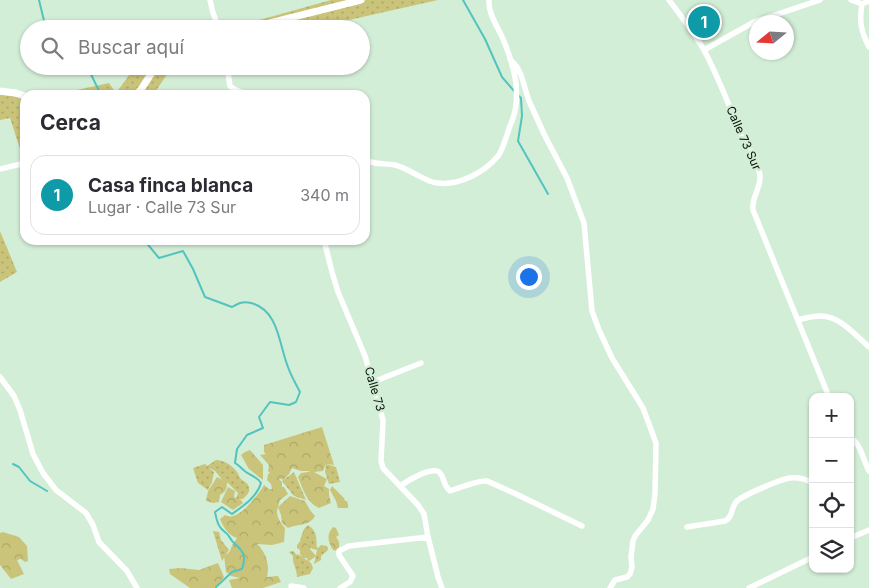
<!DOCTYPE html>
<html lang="es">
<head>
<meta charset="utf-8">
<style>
  body { margin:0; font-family:Inter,sans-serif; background:#f2f2f3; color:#2b2b33 }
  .controls { position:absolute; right:15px; bottom:15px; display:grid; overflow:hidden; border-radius:10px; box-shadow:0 1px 4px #0004 }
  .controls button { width:45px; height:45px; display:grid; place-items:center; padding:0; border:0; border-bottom:1px solid #e1e1e2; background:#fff; color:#2b2b33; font:25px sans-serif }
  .compass { position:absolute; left:749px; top:15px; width:45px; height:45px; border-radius:50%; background:#fff; box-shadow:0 1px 4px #0004; rotate:252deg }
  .you { position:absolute; left:528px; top:276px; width:18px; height:18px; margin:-12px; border:4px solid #fff; border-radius:50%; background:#1a73e8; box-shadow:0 0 0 8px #1a73e833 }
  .badge { display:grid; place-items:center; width:32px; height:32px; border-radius:50%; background:#1a73e8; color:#fff; font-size:16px; font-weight:700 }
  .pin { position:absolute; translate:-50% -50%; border:2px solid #fff; box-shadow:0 1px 5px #0006 }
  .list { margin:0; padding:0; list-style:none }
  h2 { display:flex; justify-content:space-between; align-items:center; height:65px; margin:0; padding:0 20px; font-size:21px }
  h2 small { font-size:16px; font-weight:400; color:#7c7c81 }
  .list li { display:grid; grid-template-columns:32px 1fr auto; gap:15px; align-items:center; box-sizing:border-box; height:80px; margin:0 10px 10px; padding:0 10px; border:1px solid #e1e1e2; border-radius:15px }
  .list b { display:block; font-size:19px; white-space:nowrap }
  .list p { margin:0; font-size:16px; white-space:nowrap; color:#7c7c81 }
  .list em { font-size:16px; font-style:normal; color:#7c7c81 }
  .icon { flex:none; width:28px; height:28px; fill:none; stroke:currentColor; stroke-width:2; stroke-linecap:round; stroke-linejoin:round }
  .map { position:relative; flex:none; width:869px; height:588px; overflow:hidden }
  .search { position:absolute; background:#fff; box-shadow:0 1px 4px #0004; left:20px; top:20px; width:350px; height:55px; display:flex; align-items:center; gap:12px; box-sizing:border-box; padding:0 18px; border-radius:28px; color:#7c7c81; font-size:19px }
  .panel { position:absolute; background:#fff; box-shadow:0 1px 4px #0004; left:20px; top:90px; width:350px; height:155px; border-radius:15px }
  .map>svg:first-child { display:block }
</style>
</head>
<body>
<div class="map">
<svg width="869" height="588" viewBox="0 0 869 588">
  <defs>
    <pattern id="grass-dots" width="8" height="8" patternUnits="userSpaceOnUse" patternTransform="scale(1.25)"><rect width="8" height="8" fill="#cac47a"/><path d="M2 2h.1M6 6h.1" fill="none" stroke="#aca768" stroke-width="1.8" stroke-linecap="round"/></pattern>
    <pattern id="forest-crowns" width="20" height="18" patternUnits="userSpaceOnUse" patternTransform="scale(1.25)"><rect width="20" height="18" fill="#cac47a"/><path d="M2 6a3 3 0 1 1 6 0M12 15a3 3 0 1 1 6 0" fill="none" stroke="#aca768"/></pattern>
  </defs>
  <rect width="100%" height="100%" fill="#d3eed6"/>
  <!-- grass -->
  <path fill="url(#grass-dots)" d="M331 0H438L309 29H179L208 22 245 24Z
    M136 66H175L170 70 153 95H75L77 90 109 83 116 93Z
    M0 95 12 96 25 100V157L23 158 10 118 0 120Z
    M0 231 17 272 0 282Z
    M216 460C224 460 232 465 237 472 239 475 239 477 241 479 244 482 249 483 249 488 250 493 246 496 243 499H236L238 493 227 482H224L215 471 208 467 214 472 212 482 208 490 198 483 193 468 205 464 207 466Z
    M326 464 336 467 340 482 329 484 325 472Z
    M294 472 306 500 294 496 282 481Z
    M308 525C318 532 316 538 317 549L321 545 327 546 328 550 321 556V560L314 564 317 550 310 548 300 540 304 529Z
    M213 531 219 532 221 540 229 550 222 561Z
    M293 551 297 555 298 554 311 563 313 568 310 574 297 577C297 569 292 563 293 556L289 552Z"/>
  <!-- forest -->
  <path fill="url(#forest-crowns)" d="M322 427 334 465 326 464 323 471 314 472 327 479 324 486 329 489V495L331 503 319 508C306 502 303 489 298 477L301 473 308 472 310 471H301L292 468 289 474 283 480 279 478 280 480 282 482V487H284L288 494 280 500 278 507 290 496 305 501 310 510 315 516C310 526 297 524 288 528L282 523 281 515 278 507C275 515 280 522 285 528L284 542 272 545 257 544C266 552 270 565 267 577L278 576 281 582 263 588H232L229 580 240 578 231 576 226 572 224 556C231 553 230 549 233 544 234 542 236 540 237 538 229 536 223 527 220 519L225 515C227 516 231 517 233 516 243 514 259 494 264 485L269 489H272L271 484 267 480 268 474 270 473 268 471 269 465 260 455 266 454 264 452V445Z
    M250 450 263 465V480L249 469 241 455 245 452Z
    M217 477 227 482C227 488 226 492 220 495L219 502 213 503 206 501 208 491Z
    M332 486 344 498 345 501H347L348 505V508H338L336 501 330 490Z
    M228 487 235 491 234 497 241 500 243 503 233 510 221 502Z
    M333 527 336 528 339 535 336 537C340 542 339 543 339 549L337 551 333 550C328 542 326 535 333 527Z
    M3 532 19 537 27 546 28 561 25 562 21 559 17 560 24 574 11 579 0 565V533Z
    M301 540 310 546V549L316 556 308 562 307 558H303L300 554V550L297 548V545Z
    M218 563 224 577 215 588H190L170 574 169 569 181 568 199 570Z"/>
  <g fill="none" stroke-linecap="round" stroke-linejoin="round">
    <!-- stream -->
    <path stroke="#53c3bf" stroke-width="2" d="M39 0 46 29
      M463 0 485 39 502 77 515 92
      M87 66 101 95
      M518 95 521 98 522 116 518 141 548 194
      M144 240 159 258 183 251 193 269 205 297 232 307C239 303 243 301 251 303 279 310 279 345 288 367 291 376 296 384 300 392L296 402 289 405 270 402 259 417 263 428 247 435 237 449 235 463C240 466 242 469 246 472 252 476 257 477 261 483 257 497 243 506 232 514L222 507 215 512C216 517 217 523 220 527 221 529 224 531 226 533 229 535 230 539 233 542 243 551 247 555 242 569L232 572 216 587V588
      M13 464 19 467 30 481 47 491"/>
    <!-- minor -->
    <path stroke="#fff" stroke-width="5.5" d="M210 0 213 13 219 29
      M669 0C681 16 694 33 704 50 718 76 728 104 740 131 746 144 759 162 760 176 761 188 751 198 753 210L829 397
      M851 0 862 4 869 1
      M862 4C859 22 861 31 869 47
      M704 50 754 22 820 0
      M510 59 517 67 521 75 529 101 545 136 567 178 584 223 592 311 599 330 612 358 643 408 656 443 655 494 653 509 648 520 635 536 633 541 631 557 632 567 630 574 627 577 615 580 610 588
      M227 66 230 86 234 89 247 95
      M365 160C374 165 385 163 395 165 409 168 424 182 437 183 458 186 484 173 498 156 503 149 505 140 508 132 509 127 512 122 513 118 517 107 517 94 516 83 514 69 509 53 503 39 498 27 488 14 489 0
      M0 169 25 163
      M324 240 332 272 338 292 365 356 383 420 381 461 383 468 418 505 424 514 428 537 438 577 442 588
      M798 320C805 318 813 316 821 316 840 316 856 336 869 347
      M0 377 14 396 20 410 33 454 43 473 56 490 86 513 93 525 99 542 127 571 137 588
      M373 382 421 363
      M850 437C861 444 863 460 869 471
      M400 486C407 481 433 465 440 473 445 479 443 485 450 491 458 488 480 480 487 481L516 494 582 526
      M687 527 725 521C733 517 731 508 736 502 741 496 781 479 790 478 798 477 806 479 813 483
      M850 538 869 530
      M291 586 304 588
      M340 588 350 582 353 576 339 555V551L349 546 428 537
      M749 588 813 557"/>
    <!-- tertiary -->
    <path stroke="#fff" stroke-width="7" d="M246 29 361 0
      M0 91 16 93 25 96
      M136 95 142 88 156 66"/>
  </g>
  <g text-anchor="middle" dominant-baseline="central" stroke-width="5" stroke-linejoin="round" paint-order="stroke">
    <!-- street labels -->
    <g font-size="12" fill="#09120a" stroke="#d3eed6">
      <text transform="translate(744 138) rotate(66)">Calle 73 Sur</text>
      <text transform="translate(375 389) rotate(74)">Calle 73</text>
    </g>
  </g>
</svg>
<div class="controls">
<button>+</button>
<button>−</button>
<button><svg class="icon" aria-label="locate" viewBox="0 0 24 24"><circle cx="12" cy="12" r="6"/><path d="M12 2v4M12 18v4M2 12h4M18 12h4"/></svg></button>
<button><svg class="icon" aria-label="layers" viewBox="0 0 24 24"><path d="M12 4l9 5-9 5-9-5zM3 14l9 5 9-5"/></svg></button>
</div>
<svg class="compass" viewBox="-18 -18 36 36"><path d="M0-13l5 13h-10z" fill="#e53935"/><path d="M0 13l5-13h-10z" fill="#7c7c81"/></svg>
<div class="you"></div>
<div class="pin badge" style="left:704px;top:22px;background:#0f9aa8">1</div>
<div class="search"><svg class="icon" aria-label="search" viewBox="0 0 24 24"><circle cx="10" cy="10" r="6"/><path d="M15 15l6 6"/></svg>Buscar aquí</div>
<section class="panel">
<h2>Cerca<small></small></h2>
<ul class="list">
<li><span class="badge" style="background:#0f9aa8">1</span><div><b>Casa finca blanca</b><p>Lugar · Calle 73 Sur</p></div><em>340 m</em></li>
</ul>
</section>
</div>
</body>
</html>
